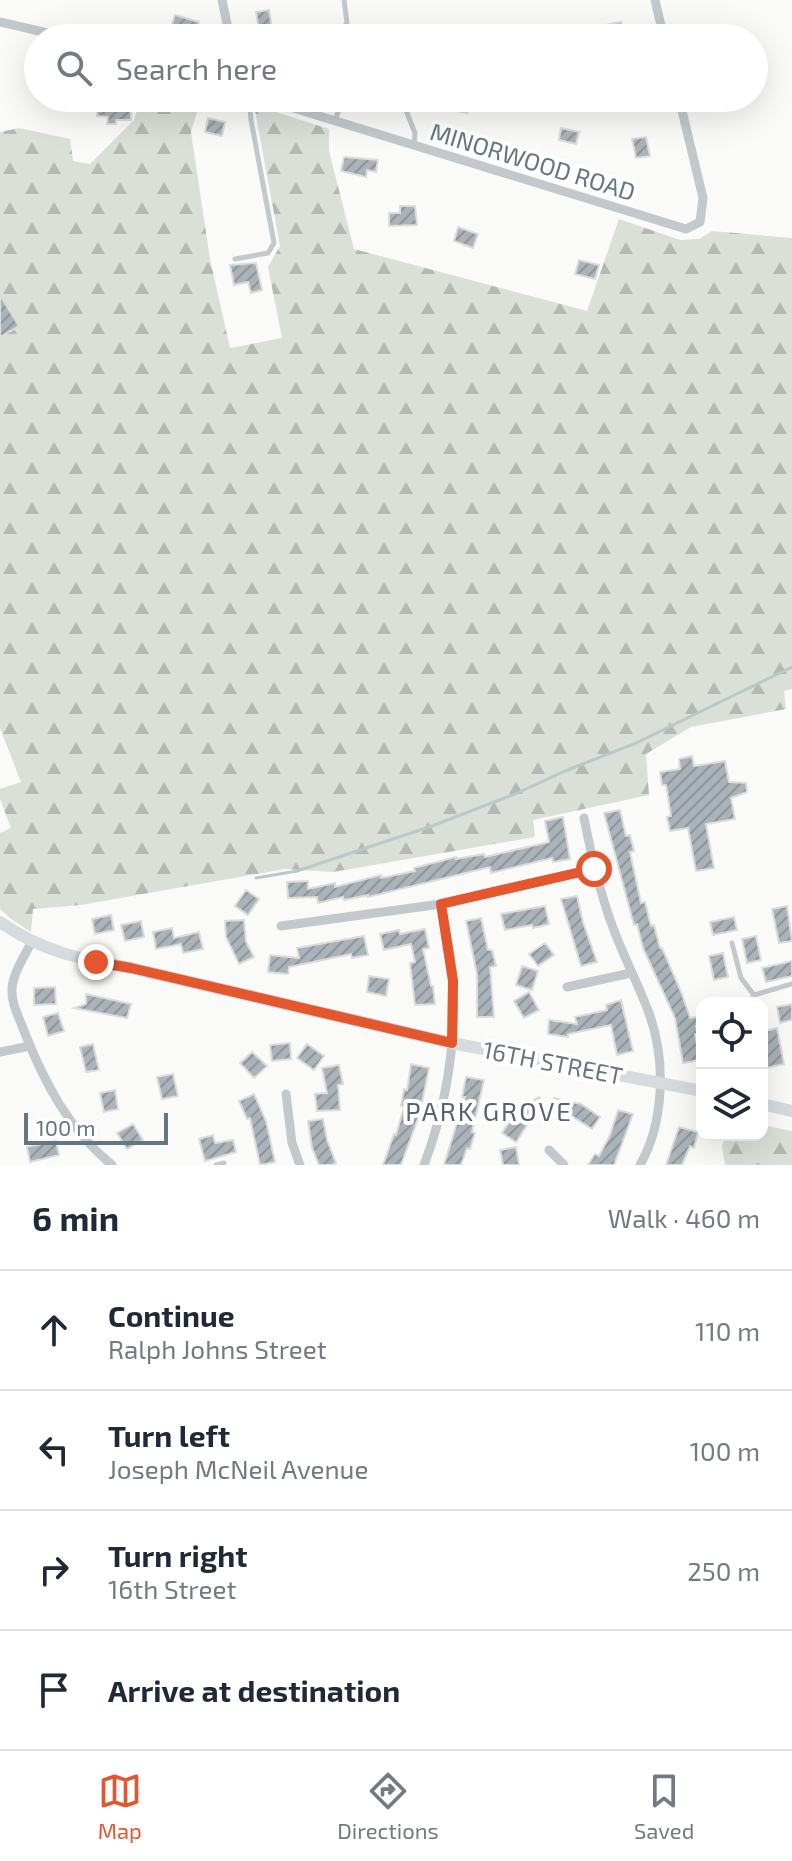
<!DOCTYPE html>
<html lang="en">
<head>
<meta charset="utf-8">
<style>
  body { margin:0; font-family:"Exo 2",sans-serif; background:#f2f2f3; color:#1f2937 }
  .controls { position:absolute; right:24px; bottom:24px; display:grid; overflow:hidden; border-radius:16px; box-shadow:0 8px 32px #0002 }
  .controls button { width:72px; height:72px; display:grid; place-items:center; padding:0; border:0; border-bottom:2px solid #e0e1e3; background:#fff; color:#1f2937; font:40px sans-serif }
  .scale { position:absolute; left:24px; bottom:20px; width:144px; box-sizing:border-box; padding-left:8px; border:4px solid #657683; border-top:0; font-size:22px; line-height:28px; white-space:nowrap; color:#657683; -webkit-text-stroke:6px #fff; paint-order:stroke }
  .stop { position:absolute; width:24px; height:24px; margin:-18px; border:6px solid #e4572e; border-radius:50%; background:#fff }
  .stop.end { background:#e4572e; border-color:#fff; box-shadow:0 2px 8px #0008 }
  .list { margin:0; padding:0; list-style:none }
  h2 { display:flex; justify-content:space-between; align-items:center; height:104px; margin:0; padding:0 32px; font-size:34px }
  h2 small { font-size:26px; font-weight:400; color:#747a83 }
  .list li { display:grid; grid-template-columns:52px 1fr auto; gap:24px; align-items:center; box-sizing:border-box; height:120px; padding:0 32px; border-top:2px solid #e0e1e3 }
  .list b { display:block; font-size:30px; white-space:nowrap }
  .list p { margin:0; font-size:26px; white-space:nowrap; color:#747a83 }
  .list em { font-size:26px; font-style:normal; color:#747a83 }
  .icon { flex:none; width:44px; height:44px; fill:none; stroke:currentColor; stroke-width:2; stroke-linecap:round; stroke-linejoin:round }
  .map { position:relative; flex:none; width:792px; height:1165px; overflow:hidden }
  .search { position:absolute; background:#fff; box-shadow:0 8px 32px #0002; left:24px; right:24px; top:24px; height:88px; display:flex; align-items:center; gap:20px; box-sizing:border-box; padding:0 28px; border-radius:44px; color:#747a83; font-size:30px }
  .sheet { height:584px; background:#fff }
  nav { display:flex; justify-content:space-around; align-items:center; box-sizing:border-box; height:112px; border-top:2px solid #e0e1e3; background:#fff; font-size:22px; color:#747a83 }
  nav a { display:grid; justify-items:center; gap:4px }
  nav .on { color:#e4572e }
  .map>svg:first-child { display:block }
</style>
</head>
<body>
<div class="map">
<svg width="792" height="1165" viewBox="0 0 792 1165">
  <defs>
    <pattern id="forest-firs" width="22" height="20" patternUnits="userSpaceOnUse" patternTransform="scale(2)"><rect width="22" height="20" fill="#dadfd7"/><path d="M5 1l3.5 6h-7zM16 11l3.5 6h-7z" fill="#b4b9b4"/></pattern>
    <pattern id="building-hatch" width="6" height="6" patternUnits="userSpaceOnUse" patternTransform="scale(2)"><rect width="6" height="6" fill="#aab3b9"/><path d="M-1 1l2-2M0 6l6-6M5 7l2-2" fill="none" stroke="#8e969c"/></pattern>
  </defs>
  <rect width="100%" height="100%" fill="#fafaf8"/>
  <!-- forest -->
  <path fill="url(#forest-firs)" d="M141 98H201L191 132 210 259 230 348 282 338 268 267 280 246 254 105 329 129V151L354 249 587 311 619 219 680 240 699 239 712 231 792 238V689L784 691 786 709 691 727 646 754 649 795 533 820 535 837 333 872 285 869 81 905 33 909 31 932 11 919 0 909V833L11 828 0 799V789L21 782 0 728V132L19 128 70 139 73 161 90 164 134 120Z
    M762 1125 792 1131V1165H725L722 1146 726 1135H762Z"/>
  <g fill="none" stroke-linecap="round" stroke-linejoin="round">
    <!-- stream -->
    <path stroke="#bbc7cb" stroke-width="3" d="M256 878 297 871 432 826 515 794 565 771 636 743 792 667"/>
  </g>
  <!-- building -->
  <path fill="url(#building-hatch)" stroke="#dcdcda" stroke-width="2" d="M269 10 273 35 260 37 256 12Z
    M175 15 199 22 195 35 171 27Z
    M621 22 625 38H610L606 25Z
    M439 98H471L467 113 437 106Z
    M109 102H121V107H131V120H116V124H107L108 117 97 116V105H109Z
    M208 118 225 122 222 136 205 132Z
    M561 128 579 132 576 144 559 140Z
    M646 137 650 156 636 158 632 139Z
    M344 157 378 160 376 172 367 170 366 177 341 171Z
    M400 206H415L417 225 389 226V213H400Z
    M458 227 478 234 473 248 454 241Z
    M579 260 599 265 595 279 575 274Z
    M256 263 262 290 251 293 248 282 234 285 230 265Z
    M0 295 19 326 0 337Z
    M692 756 694 766 725 761 729 782 746 783 747 792 731 798 735 819 706 824 714 868 696 871 688 828 670 831 667 817 671 816 666 785H662L660 772 680 769 679 759Z
    M620 810 626 836 630 835 634 851 630 852 641 903 645 902 651 926 654 925 660 948H662L682 994 690 1018 701 1016 702 1024 696 1026 698 1034H695L700 1060 683 1063 675 1018 643 948 637 924 634 925 604 813Z
    M563 817 570 859 553 862 552 858 491 873 490 867 368 897V895L344 900 343 897 318 903 317 897 288 898 287 882 308 881V889L335 883V887L381 875V878L415 871 414 868 456 857V859L484 854 485 857 549 842 545 821Z
    M246 890 259 899 248 915 235 906Z
    M577 896 583 922 597 962 581 966 561 899Z
    M545 906 549 924 533 928 532 925 505 930 501 914Z
    M787 906 792 941 779 943 772 909Z
    M111 915 114 930 95 934 92 919Z
    M734 917 737 930 713 935 710 922Z
    M481 918 488 950H492L496 966 490 967 494 1017H477V974L466 921Z
    M244 920 246 942 254 957 239 964 226 937 225 921Z
    M141 921 144 937 125 941 121 925Z
    M172 928 174 938 199 932 203 949 183 953 181 944 156 949 153 932Z
    M425 929 429 948 423 949 431 986H433L435 1004 415 1005 410 963 415 962 411 944 384 950 380 934 399 930 400 934Z
    M364 936 368 955 352 958 351 954 289 967 288 974 268 972 270 955 299 958 297 948Z
    M756 936 761 960 747 963 742 939Z
    M545 943 554 955 538 966 529 954Z
    M723 953 728 977 714 980 709 956Z
    M792 961V976L766 982 762 968Z
    M522 966 538 971 532 990 516 985Z
    M369 976 389 979 386 996 367 992Z
    M55 987 56 1004 34 1005V988Z
    M529 992 539 1010 524 1018 514 1001Z
    M86 994 131 1004 127 1018 74 1008 86 1004Z
    M621 1000 633 1051 617 1055 611 1025 568 1034V1037L548 1034 549 1020 577 1024 575 1017 607 1010 606 1005Z
    M792 1004V1020L780 1023 777 1007Z
    M58 1013 64 1031 48 1036 43 1017Z
    M777 1028 784 1064 766 1068 762 1032Z
    M290 1043 291 1059 272 1061 270 1045Z
    M93 1044 99 1070 86 1072 80 1047Z
    M307 1044 324 1056 314 1070 297 1058Z
    M252 1052 267 1066 254 1078 240 1063Z
    M411 1064 429 1068 420 1113 401 1165H383L394 1134 396 1135 404 1107 401 1106 404 1089 407 1090Z
    M339 1065 343 1084 338 1085 340 1110 317 1111 315 1094 327 1093 322 1068Z
    M173 1074 178 1096 162 1099 157 1077Z
    M466 1077 484 1080 472 1132 475 1133 470 1149 467 1148 461 1165H444L465 1097H462Z
    M115 1090 118 1109 104 1112 100 1093Z
    M254 1094 266 1121 275 1162 260 1165 250 1118 247 1119 239 1101Z
    M539 1097 547 1112 529 1121 521 1107Z
    M554 1098 581 1104 600 1117 592 1129 573 1117 551 1112Z
    M618 1110 633 1114 614 1165H588L595 1154 599 1156 610 1135Z
    M513 1116 527 1125 516 1142 502 1133Z
    M323 1119 327 1140 336 1163 331 1165H319L312 1148 308 1121Z
    M133 1124 143 1140 127 1149 117 1133Z
    M679 1127 698 1132 694 1148 690 1146 682 1165H666Z
    M213 1135 215 1143 233 1140 236 1152 205 1161 199 1139Z
    M56 1141 59 1155 30 1162 27 1147Z
    M516 1147 519 1165H503L500 1150Z"/>
  <g fill="none" stroke-linecap="round" stroke-linejoin="round">
    <!-- lane -->
    <path stroke="#c3c8cc" stroke-width="5" d="M335 38 347 23 344 0
      M401 98 415 133 414 146
      M335 120 340 107 338 98
      M235 259 268 253 274 243 251 120 249 98
      M732 943 741 978 754 995
      M750 1003 754 995 792 984
      M216 1165 224 1163"/>
    <!-- street -->
    <path stroke="#c3c8cc" stroke-width="9" d="M222 0 230 38
      M655 0 664 38
      M0 22 69 38
      M261 98 686 229 700 222 703 198 679 98
      M584 818C591 854 599 890 612 925 623 956 639 985 650 1016 666 1062 664 1123 640 1165
      M281 926 441 904 594 869
      M31 943C24 957 13 973 12 989 11 1003 19 1017 24 1031 44 1082 69 1130 112 1165
      M567 987 631 973
      M0 1052 30 1046
      M286 1094 292 1143 300 1165
      M549 1150 564 1165
      M424 1165C446 1107 456 1045 453 983 452 957 445 930 441 904"/>
    <!-- secondary -->
    <path stroke="#d6dbdf" stroke-width="12" d="M0 922C42 952 81 959 131 968L452 1043 702 1091
      M762 1104 792 1111"/>
  </g>
  <g fill="none" stroke-linecap="round" stroke-linejoin="round">
    <!-- route -->
    <path stroke="#e4572e" stroke-width="10" d="M96 962 131 968 452 1043 453 981 441 904 594 869"/>
  </g>
  <g text-anchor="middle" dominant-baseline="central" stroke-width="8" stroke-linejoin="round" paint-order="stroke">
    <!-- street labels -->
    <g font-size="24" fill="#657683" stroke="#fff">
      <text transform="translate(533 161) rotate(17)">MINORWOOD ROAD</text>
      <text transform="translate(553 1062) rotate(11)">16TH STREET</text>
    </g>
    <!-- neighbourhood labels -->
    <g font-size="26" letter-spacing="2" fill="#57646e" stroke="#fff">
      <text x="489" y="1110">PARK GROVE</text>
    </g>
  </g>
</svg>
<div class="controls">
<button><svg class="icon" aria-label="locate" viewBox="0 0 24 24"><circle cx="12" cy="12" r="6"/><path d="M12 2v4M12 18v4M2 12h4M18 12h4"/></svg></button>
<button><svg class="icon" aria-label="layers" viewBox="0 0 24 24"><path d="M12 4l9 5-9 5-9-5zM3 14l9 5 9-5"/></svg></button>
</div>
<div class="scale">100 m</div>
<div class="stop" style="left:594px;top:869px"></div>
<div class="stop end" style="left:96px;top:962px"></div>
<div class="search"><svg class="icon" aria-label="search" viewBox="0 0 24 24"><circle cx="10" cy="10" r="6"/><path d="M15 15l6 6"/></svg>Search here</div>
</div>
<section class="sheet">
<h2>6 min<small>Walk · 460 m</small></h2>
<ul class="list">
<li><svg class="icon" aria-label="ahead" viewBox="0 0 24 24"><path d="M12 20V5M6 11l6-6 6 6"/></svg><div><b>Continue</b><p>Ralph Johns Street</p></div><em>110 m</em></li>
<li><svg class="icon" aria-label="left" viewBox="0 0 24 24"><path d="M17 20v-9H6M10 6l-5 5 5 5"/></svg><div><b>Turn left</b><p>Joseph McNeil Avenue</p></div><em>100 m</em></li>
<li><svg class="icon" aria-label="right" viewBox="0 0 24 24"><path d="M7 20v-9h11M14 6l5 5-5 5"/></svg><div><b>Turn right</b><p>16th Street</p></div><em>250 m</em></li>
<li><svg class="icon" aria-label="arrive" viewBox="0 0 24 24"><path d="M6 21V4h12l-3 4 3 4H6"/></svg><div><b>Arrive at destination</b></div></li>
</ul>
</section>
<nav>
<a class="on"><svg class="icon" aria-label="map" viewBox="0 0 24 24"><path d="M3 6l6-2 6 2 6-2v14l-6 2-6-2-6 2zM9 4v14M15 6v14"/></svg>Map</a>
<a><svg class="icon" aria-label="directions" viewBox="0 0 24 24"><path d="M12 3l9 9-9 9-9-9zM9 14v-3h6M13 9l2 2-2 2"/></svg>Directions</a>
<a><svg class="icon" aria-label="saved" viewBox="0 0 24 24"><path d="M7 4h10v16l-5-4-5 4z"/></svg>Saved</a>
</nav>
</body>
</html>
